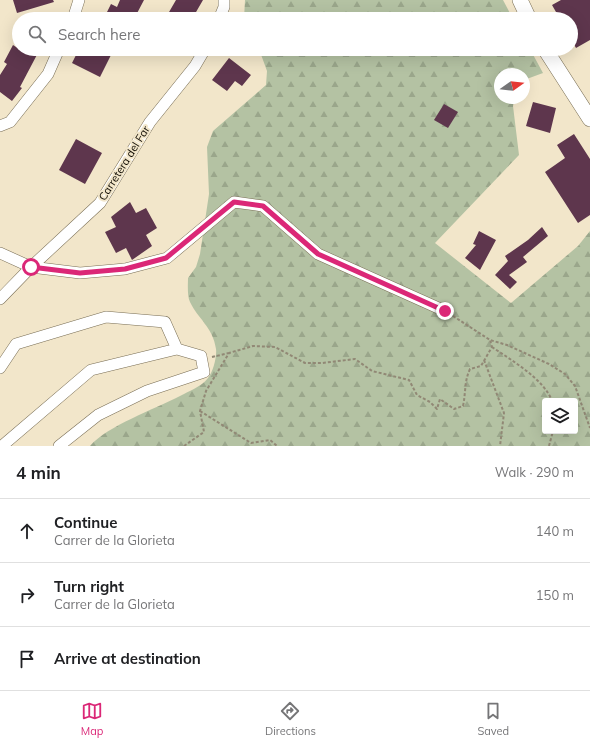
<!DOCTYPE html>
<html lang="en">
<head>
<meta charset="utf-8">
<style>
  body { margin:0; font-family:Mulish,sans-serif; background:#f6f6f6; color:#202124 }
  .controls { position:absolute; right:12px; bottom:12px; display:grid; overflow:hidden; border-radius:4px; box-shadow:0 4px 16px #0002 }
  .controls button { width:36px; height:36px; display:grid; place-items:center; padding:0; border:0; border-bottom:1px solid #e0e0e0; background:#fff; color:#202124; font:20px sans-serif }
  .compass { position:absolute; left:494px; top:68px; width:36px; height:36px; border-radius:50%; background:#fff; box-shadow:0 4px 16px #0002; rotate:75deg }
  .stop { position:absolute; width:12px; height:12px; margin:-9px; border:3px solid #db2777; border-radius:50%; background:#fff }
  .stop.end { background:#db2777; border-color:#fff; box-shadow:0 1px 4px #0008 }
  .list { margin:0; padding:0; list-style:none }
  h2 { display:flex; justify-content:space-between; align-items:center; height:52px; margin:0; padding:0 16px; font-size:17px }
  h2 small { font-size:13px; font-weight:400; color:#757577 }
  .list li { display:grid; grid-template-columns:26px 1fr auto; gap:12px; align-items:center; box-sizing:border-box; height:64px; padding:0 16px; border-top:1px solid #e0e0e0 }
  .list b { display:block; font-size:15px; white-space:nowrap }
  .list p { margin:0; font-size:13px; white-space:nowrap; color:#757577 }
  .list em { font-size:13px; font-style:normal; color:#757577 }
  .icon { flex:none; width:22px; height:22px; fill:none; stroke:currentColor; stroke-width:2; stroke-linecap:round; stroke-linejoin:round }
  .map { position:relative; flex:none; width:590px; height:446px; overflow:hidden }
  .search { position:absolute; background:#fff; box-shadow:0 4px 16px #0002; left:12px; right:12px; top:12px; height:44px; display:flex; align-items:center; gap:10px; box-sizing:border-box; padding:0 14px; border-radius:22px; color:#757577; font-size:15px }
  .sheet { height:244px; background:#fff }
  nav { display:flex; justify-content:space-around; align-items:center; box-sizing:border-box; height:56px; border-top:1px solid #e0e0e0; background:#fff; font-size:11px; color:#757577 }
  nav a { display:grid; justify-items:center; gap:2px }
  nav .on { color:#db2777 }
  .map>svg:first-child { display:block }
</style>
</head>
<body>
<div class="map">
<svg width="590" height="446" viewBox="0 0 590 446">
  <defs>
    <pattern id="forest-firs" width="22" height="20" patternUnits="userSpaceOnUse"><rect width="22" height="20" fill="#b4c2a3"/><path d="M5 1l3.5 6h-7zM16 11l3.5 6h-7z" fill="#9aa68b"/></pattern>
  </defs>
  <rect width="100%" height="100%" fill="#f2e6ca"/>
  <!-- forest -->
  <path fill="url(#forest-firs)" fill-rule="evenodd" d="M245 0H503L513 19H244Z
    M259 49H530L543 73 524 80V74H500V98H515L513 106 519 155 435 243 511 303 578 246 590 231V446H90C107 426 155 409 180 396 189 391 201 387 208 378 213 372 217 357 216 349 213 327 198 319 190 302 187 296 188 284 188 278L196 267 200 254 209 194 207 147 213 131 266 85 267 71ZM545 401H575V431H545Z"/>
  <!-- building -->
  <path fill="#5e364d" d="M13 0H53L54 2 17 13Z
    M120 0H144L134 19H112L105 16 111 4 117 7Z
    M176 0H203L192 19H165Z
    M561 0H590V40L576 48 571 39V19H560L552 5Z
    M13 45 19 49H40L20 87 22 88 12 101 0 92V75L7 64 4 62Z
    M79 49H114L100 77 72 63Z
    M229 58 251 75 242 86 235 81 227 91 212 80Z
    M533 102 556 108 550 133 526 126Z
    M444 104 458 112 448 128 434 120Z
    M574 134 590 159V215L578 223 545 172 565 158 557 145Z
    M76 139 102 153 85 184 59 170Z
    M130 202 136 213 146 208 157 228 146 235 152 246 132 260 126 248 116 253 105 232 116 227 111 217Z
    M542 227 548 236 523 257 527 262 509 275 517 282 510 289 495 275 508 261 505 256 528 240Z
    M479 231 496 240 480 270 465 258 476 245 473 244Z"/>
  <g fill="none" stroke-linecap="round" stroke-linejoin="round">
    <defs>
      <path id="street" d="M73 19 79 0
        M219 19 224 7V0
        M0 126 10 122 48 74 59 49
        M0 253 31 267 80 273 125 269 167 258 234 202 263 206 318 254 445 311
        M0 299 31 267 100 203 150 122 195 66 205 49
        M0 368 16 344 106 317 165 322 177 349 91 370 2 446
        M59 446 98 415 147 391 204 372 201 356 177 349"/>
      <path id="secondary" d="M520 0 529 19
        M545 49 590 119"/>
    </defs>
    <!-- street casing -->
    <use href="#street" stroke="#796e55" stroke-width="12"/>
    <!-- secondary casing -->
    <use href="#secondary" stroke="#796e55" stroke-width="16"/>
    <!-- path -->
    <path stroke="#918875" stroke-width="2" stroke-dasharray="3 2" stroke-linecap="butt" d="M453 316 490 340 507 345 549 364 565 374 575 386 590 428
      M492 347C511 360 544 379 552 401
      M212 357 229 353
      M484 360 504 413 500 446
      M200 411 251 443 270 440 277 446
      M184 446 204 432 200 411 206 391 229 353 253 346 275 347 305 363H322L355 359 372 371 409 380 417 395 430 402 437 409 440 399 454 409 463 406C466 392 464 382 470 369L481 366 492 347 490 340
      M549 446 553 431"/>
    <!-- street -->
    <use href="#street" stroke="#fff" stroke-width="11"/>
    <!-- secondary -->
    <use href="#secondary" stroke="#fff" stroke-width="15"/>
  </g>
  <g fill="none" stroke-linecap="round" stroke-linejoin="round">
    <!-- route -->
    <path stroke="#db2777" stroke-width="5" d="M31 267 80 273 125 269 166 258 234 202 263 206 318 254 445 311"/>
  </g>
  <g text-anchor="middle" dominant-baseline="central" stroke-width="4" stroke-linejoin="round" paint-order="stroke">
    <!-- street labels -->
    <g font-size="11" fill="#120e05" stroke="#f2e6ca">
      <text transform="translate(124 163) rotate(-58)">Carretera del Far</text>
    </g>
  </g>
</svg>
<div class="controls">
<button><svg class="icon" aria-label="layers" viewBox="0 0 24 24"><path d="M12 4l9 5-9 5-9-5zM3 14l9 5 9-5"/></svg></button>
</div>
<svg class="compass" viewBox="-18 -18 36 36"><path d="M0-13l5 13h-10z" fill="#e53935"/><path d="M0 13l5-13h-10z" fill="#757577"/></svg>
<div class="stop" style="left:31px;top:267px"></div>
<div class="stop end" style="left:445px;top:311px"></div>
<div class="search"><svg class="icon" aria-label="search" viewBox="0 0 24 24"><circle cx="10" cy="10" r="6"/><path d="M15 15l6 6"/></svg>Search here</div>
</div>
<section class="sheet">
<h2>4 min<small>Walk · 290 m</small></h2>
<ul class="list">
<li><svg class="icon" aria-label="ahead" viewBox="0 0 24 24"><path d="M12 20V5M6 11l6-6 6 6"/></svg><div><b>Continue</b><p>Carrer de la Glorieta</p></div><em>140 m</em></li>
<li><svg class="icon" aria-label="right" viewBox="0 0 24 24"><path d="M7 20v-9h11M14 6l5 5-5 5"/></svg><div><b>Turn right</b><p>Carrer de la Glorieta</p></div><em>150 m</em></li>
<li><svg class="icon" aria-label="arrive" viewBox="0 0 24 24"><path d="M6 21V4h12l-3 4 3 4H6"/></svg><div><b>Arrive at destination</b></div></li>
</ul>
</section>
<nav>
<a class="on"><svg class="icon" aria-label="map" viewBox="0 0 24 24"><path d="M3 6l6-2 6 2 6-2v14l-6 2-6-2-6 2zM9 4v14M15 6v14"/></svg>Map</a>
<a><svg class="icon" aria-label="directions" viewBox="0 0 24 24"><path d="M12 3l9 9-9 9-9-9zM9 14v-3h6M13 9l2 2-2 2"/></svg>Directions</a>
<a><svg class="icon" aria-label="saved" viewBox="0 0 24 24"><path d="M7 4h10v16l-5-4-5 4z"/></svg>Saved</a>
</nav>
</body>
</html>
